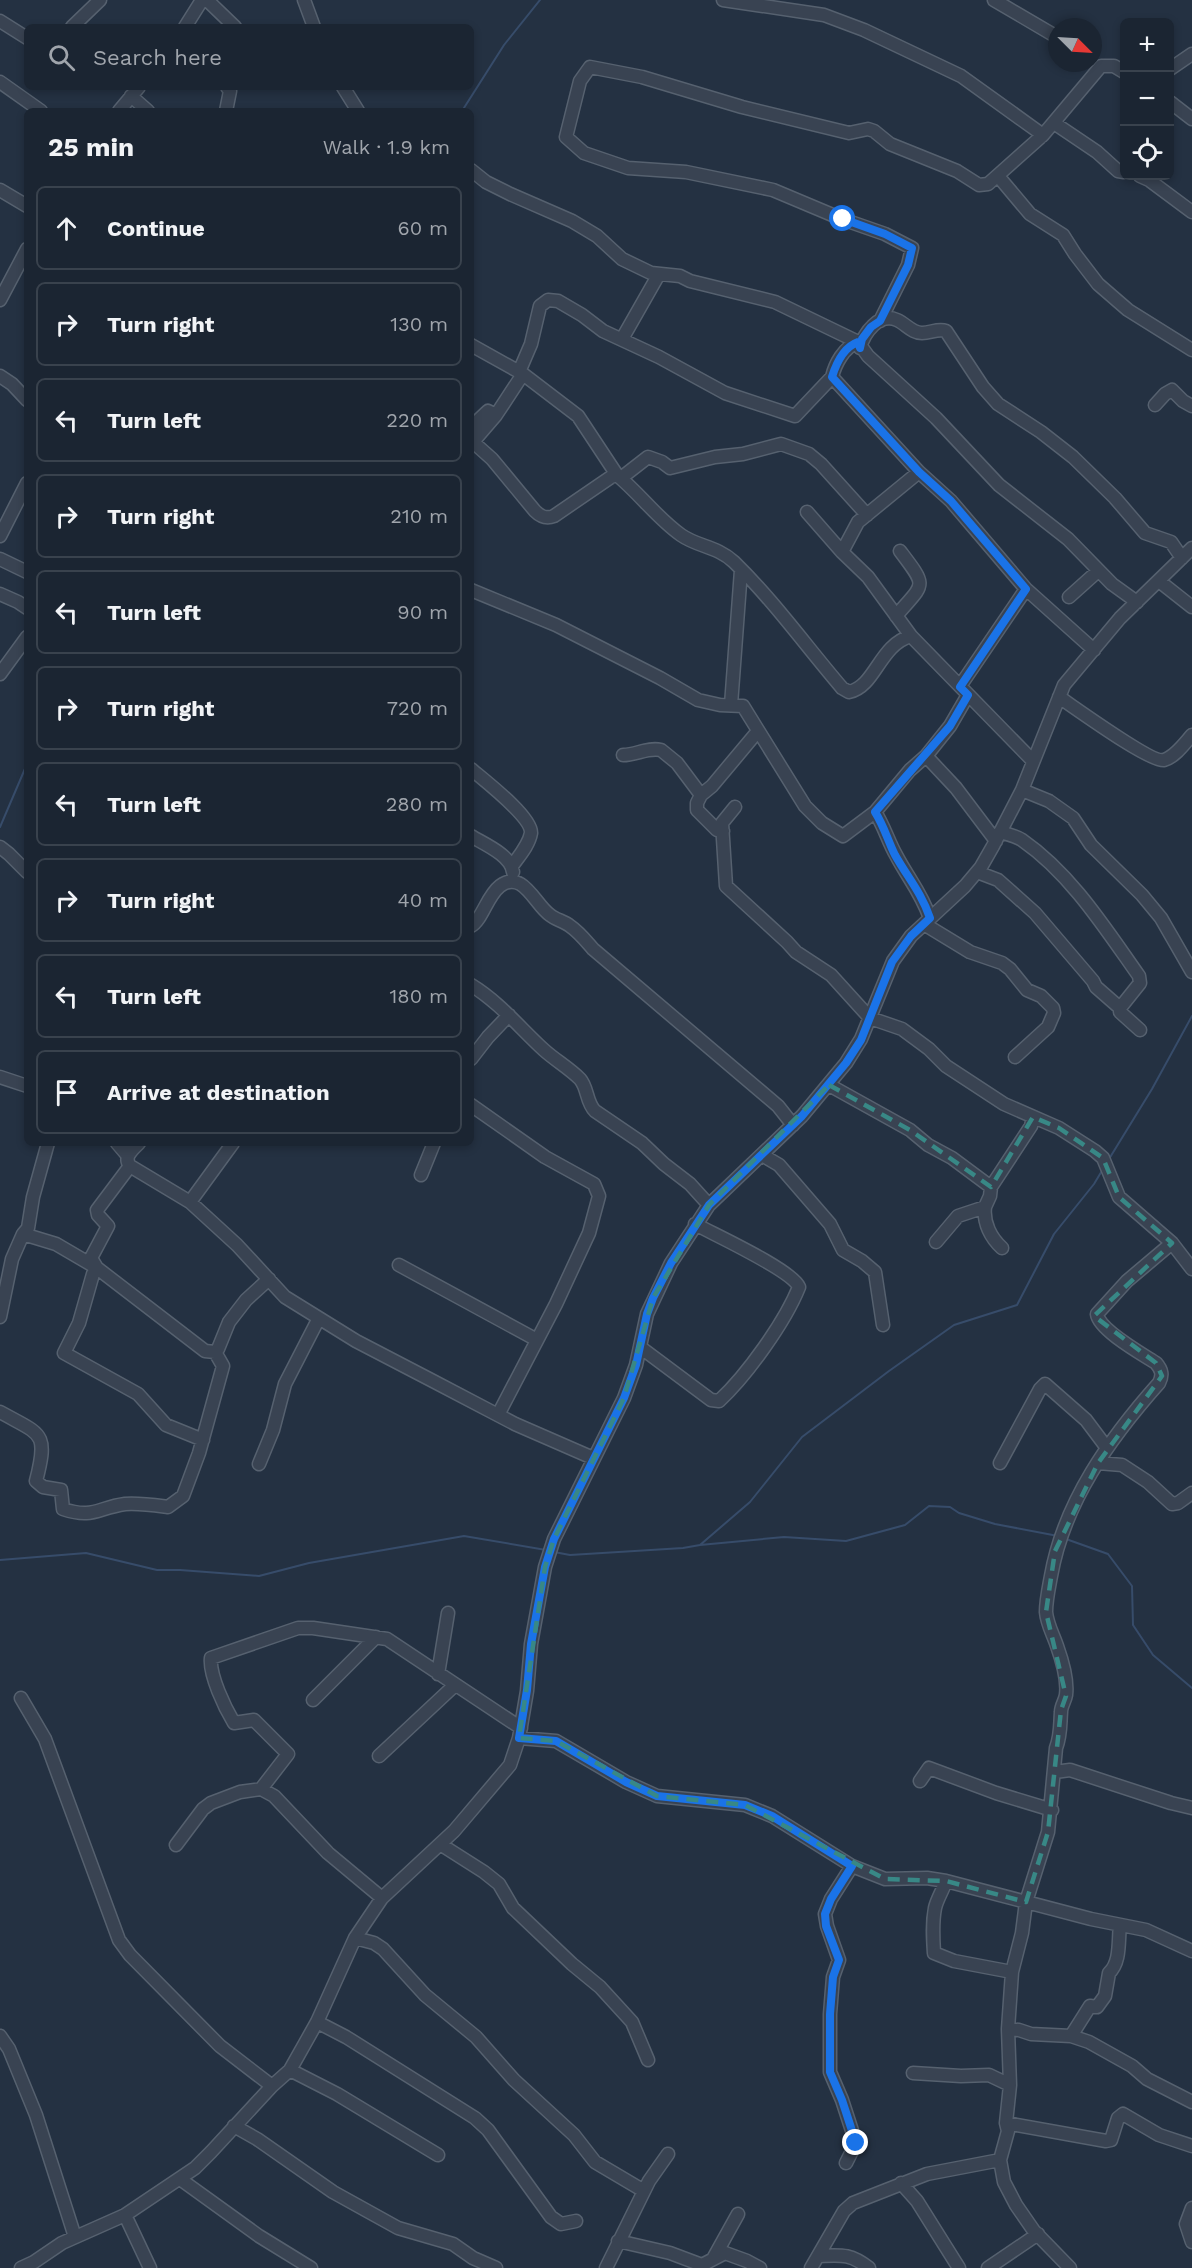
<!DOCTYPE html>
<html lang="en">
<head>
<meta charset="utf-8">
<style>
  body { margin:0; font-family:"Work Sans",sans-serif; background:#242d3a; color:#f1f3f6 }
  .controls { position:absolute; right:18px; top:18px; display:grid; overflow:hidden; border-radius:9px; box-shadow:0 3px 9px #0003 }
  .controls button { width:54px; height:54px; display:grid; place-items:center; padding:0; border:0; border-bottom:2px solid #39424d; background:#1b2532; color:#f1f3f6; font:30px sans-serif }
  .compass { position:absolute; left:1048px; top:18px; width:54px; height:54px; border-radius:50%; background:#1b2532; box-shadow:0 3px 9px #0003; rotate:114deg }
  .stop { position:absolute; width:18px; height:18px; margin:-14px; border:4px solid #1a73e8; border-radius:50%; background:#fff }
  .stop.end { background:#1a73e8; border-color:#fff; box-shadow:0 2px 6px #0008 }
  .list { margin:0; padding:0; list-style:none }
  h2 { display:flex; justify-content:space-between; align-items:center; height:78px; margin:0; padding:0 24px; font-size:26px }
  h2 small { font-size:20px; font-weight:400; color:#a0a5ac }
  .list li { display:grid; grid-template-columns:39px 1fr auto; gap:18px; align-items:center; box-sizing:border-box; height:84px; margin:0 12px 12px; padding:0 12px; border:2px solid #39424d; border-radius:9px }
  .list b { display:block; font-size:22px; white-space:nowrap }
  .list em { font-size:20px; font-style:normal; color:#a0a5ac }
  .icon { flex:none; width:33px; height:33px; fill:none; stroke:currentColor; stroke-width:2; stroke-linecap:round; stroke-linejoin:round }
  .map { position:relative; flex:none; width:1192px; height:2268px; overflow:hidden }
  .search { position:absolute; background:#1b2532; box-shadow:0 3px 9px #0003; left:24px; top:24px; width:450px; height:66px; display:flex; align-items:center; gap:15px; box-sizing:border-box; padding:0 21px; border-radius:9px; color:#a0a5ac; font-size:22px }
  .panel { position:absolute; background:#1b2532; box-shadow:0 3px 9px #0003; left:24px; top:108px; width:450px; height:1038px; border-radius:9px }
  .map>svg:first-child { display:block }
</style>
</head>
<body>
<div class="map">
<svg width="1192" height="2268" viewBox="0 0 1192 2268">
  <rect width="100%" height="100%" fill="#243142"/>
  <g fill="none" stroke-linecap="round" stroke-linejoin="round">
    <!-- stream -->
    <path stroke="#374c6a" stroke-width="2" d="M462 111 504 45 540 0
      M0 827 27 764
      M1109 1159 1152 1089 1192 1016
      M1066 1539 1108 1554 1132 1586 1133 1625 1153 1655 1192 1688
      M700 1545 784 1537 846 1541 905 1525 929 1506 950 1507 959 1513 995 1524 1058 1536
      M554 1552 570 1555 683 1548 700 1545 750 1502 802 1437 889 1371 954 1325 1017 1305 1054 1234 1094 1184 1103 1169
      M0 1560 86 1553 157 1570H180L259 1576 309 1563 464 1536 546 1550"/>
    <defs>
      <path id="minor" d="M207 0 235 27
        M304 0 314 27
        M723 0 824 15 864 30 961 76 1043 135
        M994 0 1057 37
        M0 21 27 38
        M72 27 100 0
        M185 27 202 0
        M1170 69 1192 54
        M0 82 41 111
        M343 87 358 111
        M131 96 148 111
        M1170 102 1192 119
        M119 111 139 87
        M226 111 230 91 227 87
        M1054 123 1097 152 1118 171 1124 172
        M471 170 486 182 510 194 572 221 597 236 622 259 651 273 680 276 690 281 775 302 858 342 868 356 936 418 999 485 1068 539 1112 584 1137 602
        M998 176 1030 214 1063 235 1075 254 1098 284 1128 310 1192 350
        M1140 176 1149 180 1192 212
        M0 190 27 206
        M0 300 27 249
        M880 321 908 265 912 248 885 234 842 219 773 190 686 172 628 168 584 153 566 137 580 81 590 67 642 77 742 107 849 133 868 129 874 131 890 144 957 171 979 185 988 184 1043 135 1101 66H1114L1124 72
        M622 339 659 274
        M858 342C844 347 835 364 832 377L919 472 951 501 1026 589 1094 650
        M471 345 523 374
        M860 348C864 333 879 312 897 320 906 324 912 333 922 333 931 333 938 328 946 331L983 387 998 404 1041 432 1073 457 1115 498 1145 533 1171 542 1182 558
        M519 372 531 344 540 306 548 300 558 301 582 315 603 331 659 357 725 393 795 416 832 377
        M0 376 12 384 27 400
        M1155 405 1165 394 1172 390 1183 401 1192 406
        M471 427 488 411 496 415
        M473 442 492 459 535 511C541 517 546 519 554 516L611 477 617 475C640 494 657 518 681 535 698 547 717 546 734 562 774 601 806 646 842 688L849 692C876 686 879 645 911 636
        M471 444 496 415 523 374 578 416 617 475
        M621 478 648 457 662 462 670 468 715 457 743 454 781 444 809 454 821 464 867 515
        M807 512 842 552 868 577 911 636 1033 761
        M0 536 27 483
        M842 552 858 522 919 472
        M0 559 27 572
        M1159 581 1192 607
        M471 590 556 625 660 678 698 700 720 705 743 706 805 806 822 823 843 836 875 812 910 770 926 756 950 726 968 695
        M0 594 18 602 27 608
        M1069 597 1098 571
        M896 616C925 582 928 588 900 551
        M0 674 27 637
        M960 686 1026 589
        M1059 697C1074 707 1151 763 1164 760 1175 757 1185 743 1192 735
        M731 705 741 570
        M623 755C636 755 648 747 661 750L677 763 701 795
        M926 756 956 788 996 841
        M471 769C484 780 532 817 531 833 529 845 519 856 512 866
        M1022 790 1049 801 1073 818 1091 845 1142 895 1161 918 1192 972
        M735 807 722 823 726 886 787 942 796 952 831 975 870 1018 902 1029 929 1049 946 1066 1004 1104 1059 1128 1095 1151 1103 1158 1119 1197 1172 1243 1192 1269
        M875 812C884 826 888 841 896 855 908 878 921 892 930 918
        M723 831 717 830 697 810V803L701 795 712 786 758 731
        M1000 832C1007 834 1016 836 1022 840 1071 874 1105 928 1139 976L1140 983 1120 1008V1012L1140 1030
        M471 836C484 844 511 855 513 872
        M0 847 9 854 27 872
        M977 872 998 880 1035 913 1093 981 1096 987 1120 1008
        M924 924 970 952 1002 963 1010 969 1027 990 1041 996 1053 1008 1054 1013 1048 1027 1015 1057
        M471 926C482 920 487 896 500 886 523 869 535 905 550 915 556 920 564 921 570 926 579 932 586 941 593 949L778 1106 793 1125
        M471 985C499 1002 520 1028 544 1050 555 1060 569 1068 580 1079 588 1088 586 1102 595 1111L642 1143 664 1164 690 1184 709 1205
        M471 1059 488 1037 509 1015
        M0 1077 27 1086
        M829 1085 910 1130 928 1145 952 1158 991 1187
        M471 1105 545 1157 594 1184 599 1196 589 1233 556 1304 498 1415
        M48 1143 33 1197 28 1228 23 1234 56 1244 97 1268 205 1351 215 1352 218 1349 229 1322 246 1300 269 1279
        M117 1143 128 1156
        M139 1143C132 1150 123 1157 130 1166L190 1202 237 1245 285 1297 356 1341 431 1380 515 1424 593 1458
        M762 1155 779 1165 830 1224 843 1250 862 1261 875 1272 883 1325
        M421 1175 434 1143
        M190 1202 233 1143
        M985 1207C983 1223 991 1238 1002 1248
        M936 1242 958 1216 985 1207 990 1196 991 1187 1031 1126 1033 1117
        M399 1265 537 1340
        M97 1268 93 1274 79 1323 64 1353 138 1394 166 1425 203 1440
        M97 1268 91 1258 108 1226 98 1215 97 1210 130 1166
        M0 1317 12 1259 23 1234
        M640 1347 711 1400 719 1401C747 1375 785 1322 799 1287 792 1270 715 1235 695 1224
        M0 1412C41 1435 49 1431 36 1481L43 1487 61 1490 63 1509C93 1519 97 1508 125 1504 140 1503 153 1505 168 1507L183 1496 199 1453 223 1366 215 1352
        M1000 1463 1040 1389 1045 1384 1086 1420 1107 1448
        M1098 1463 1122 1465 1148 1482 1172 1504 1178 1503 1192 1493
        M259 1464 273 1430 285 1384 319 1318
        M438 1674 448 1613
        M21 1698 45 1739 119 1940 130 1955 220 2046 272 2086
        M313 1700 376 1637
        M519 1738 556 1741 626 1782 657 1796 745 1805 772 1816 852 1866 885 1879 927 1878 946 1881 1091 1919 1146 1930 1192 1951
        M379 1756 455 1685
        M1055 1772 1070 1770 1171 1803 1192 1808
        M920 1781 929 1768 996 1793 1052 1810
        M261 1789 288 1754 254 1720 234 1723C225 1708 209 1675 211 1658L298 1628H313L387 1639 521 1728
        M440 1844 484 1872 499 1884 513 1908 572 1964 600 1987 632 2022 648 2060
        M176 1845 203 1809 211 1803 240 1792 261 1789 274 1796 328 1853 382 1898
        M946 1881C943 1890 937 1899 935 1908 932 1923 933 1938 934 1953L954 1961 1012 1972
        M355 1938 374 1943 383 1949 425 1995 476 2037 514 2080 574 2135 595 2162 644 2191
        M317 2022 346 2037 475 2118 488 2130 551 2217 561 2224 576 2221
        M1008 2029 1019 2030 1031 2034 1071 2036 1089 2042 1132 2066 1147 2079 1192 2102
        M0 2036 9 2049 36 2115 75 2237
        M1071 2036 1090 2006 1097 2007 1105 1996 1109 1973C1121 1962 1118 1941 1120 1925
        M290 2070 337 2094 438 2155
        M913 2073 961 2076 989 2075 1010 2085
        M1006 2123 1106 2141 1111 2140 1118 2118 1123 2114 1159 2135 1192 2146
        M234 2126 257 2139 333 2192 398 2228 453 2244 473 2258 496 2268
        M846 2163 856 2143 842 2100 830 2072V2014L833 1977 839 1960 827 1926 825 1914 831 1899 852 1866
        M180 2179 259 2236 311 2268
        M901 2183 917 2201 959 2268
        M1192 2208 1186 2224 1192 2242
        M125 2215 150 2268
        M618 2241 670 2253 702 2265 725 2253 747 2261 760 2268
        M818 2256C841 2255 850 2253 869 2268
        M713 2259 738 2214
        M21 2268 34 2262 62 2243 125 2215 195 2168 211 2152 272 2086 290 2070 317 2022 355 1938 382 1898 454 1831 510 1765 519 1738 527 1691 531 1644 545 1567 554 1539 624 1398 636 1365 647 1314 671 1263 709 1205 802 1116 846 1063 861 1039 893 961 911 936 965 886 981 867 993 846 1022 790 1064 685 1120 618 1192 548
        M606 2268 649 2181 668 2154
        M811 2268 844 2211 853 2203 927 2174 1000 2160
        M988 2268 1038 2234
        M1070 2268 1034 2231 1016 2205 1004 2182 1000 2160 1008 2131 1006 2123 1010 2085 1008 2029 1012 1972 1022 1933 1026 1902 1048 1832 1056 1748C1061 1735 1060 1725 1061 1712 1061 1706 1065 1701 1066 1695 1068 1680 1062 1660 1057 1646 1053 1634 1047 1624 1046 1612 1046 1600 1049 1587 1051 1576 1064 1502 1110 1438 1159 1383 1163 1375 1162 1370 1156 1363 1142 1354 1099 1330 1097 1314L1127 1281 1172 1243"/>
    </defs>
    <!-- minor casing -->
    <use href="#minor" stroke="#56616f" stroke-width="15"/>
    <!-- minor -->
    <use href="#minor" stroke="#394352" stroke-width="12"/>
  </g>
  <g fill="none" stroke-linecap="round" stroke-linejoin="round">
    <!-- route -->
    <path stroke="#1a73e8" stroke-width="8" d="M843 219 885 234 912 248 908 265 880 321 871 327 862 339 860 348 858 342C844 347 836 364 832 377L919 472 951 501 1026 589 960 687 968 695 950 726 875 812C884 826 888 841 895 855 908 878 921 892 930 918L911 936 892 962 861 1040 846 1063 802 1116 709 1205 671 1263 653 1298 647 1314 636 1365 624 1398 554 1539 545 1567 531 1644 527 1690 519 1738 556 1741 626 1782 657 1796 745 1805 772 1816 852 1866 831 1899 825 1914 826 1926 839 1960 833 1977 830 2014V2072L842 2100 856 2143"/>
  </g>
  <!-- marked area -->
  <path fill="none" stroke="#388886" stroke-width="4.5" stroke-dasharray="12 8" stroke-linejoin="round" d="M829 1085 910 1130 991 1187 1033 1117 1059 1128 1103 1158 1119 1197 1172 1243 1094 1316 1156 1363 1162 1376 1098 1463 1055 1551 1046 1612 1066 1696 1061 1710 1048 1832 1026 1902 946 1881 885 1879 745 1805 657 1796 556 1741 519 1738 545 1567 554 1539 624 1398 653 1298 709 1205Z"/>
</svg>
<div class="controls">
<button>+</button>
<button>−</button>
<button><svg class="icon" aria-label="locate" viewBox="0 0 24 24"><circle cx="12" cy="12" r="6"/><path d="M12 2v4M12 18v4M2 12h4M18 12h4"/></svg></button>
</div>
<svg class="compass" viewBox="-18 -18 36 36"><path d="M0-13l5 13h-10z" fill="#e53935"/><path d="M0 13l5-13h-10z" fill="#a0a5ac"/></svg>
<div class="stop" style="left:843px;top:219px"></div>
<div class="stop end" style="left:856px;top:2143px"></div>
<div class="search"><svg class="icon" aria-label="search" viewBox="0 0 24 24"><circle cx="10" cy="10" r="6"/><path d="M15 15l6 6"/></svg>Search here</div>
<section class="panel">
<h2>25 min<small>Walk · 1.9 km</small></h2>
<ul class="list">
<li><svg class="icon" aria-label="ahead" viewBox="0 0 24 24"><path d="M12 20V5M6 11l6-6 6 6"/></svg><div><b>Continue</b></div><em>60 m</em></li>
<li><svg class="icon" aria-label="right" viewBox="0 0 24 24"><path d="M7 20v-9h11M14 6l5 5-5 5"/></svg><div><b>Turn right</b></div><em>130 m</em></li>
<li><svg class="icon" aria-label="left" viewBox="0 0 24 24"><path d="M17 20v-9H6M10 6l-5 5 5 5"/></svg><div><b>Turn left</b></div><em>220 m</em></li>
<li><svg class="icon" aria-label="right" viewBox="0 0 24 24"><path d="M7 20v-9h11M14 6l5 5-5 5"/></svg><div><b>Turn right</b></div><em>210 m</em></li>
<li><svg class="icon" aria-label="left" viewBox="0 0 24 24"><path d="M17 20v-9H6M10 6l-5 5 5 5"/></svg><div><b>Turn left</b></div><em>90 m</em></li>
<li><svg class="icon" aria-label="right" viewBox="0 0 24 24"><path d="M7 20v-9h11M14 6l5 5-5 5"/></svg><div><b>Turn right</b></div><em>720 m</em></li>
<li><svg class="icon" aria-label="left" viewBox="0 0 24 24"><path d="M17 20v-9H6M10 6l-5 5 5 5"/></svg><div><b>Turn left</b></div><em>280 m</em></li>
<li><svg class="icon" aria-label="right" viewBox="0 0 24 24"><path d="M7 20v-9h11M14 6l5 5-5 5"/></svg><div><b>Turn right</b></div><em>40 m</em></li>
<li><svg class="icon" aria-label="left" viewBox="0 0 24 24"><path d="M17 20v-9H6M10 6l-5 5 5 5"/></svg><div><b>Turn left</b></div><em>180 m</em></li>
<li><svg class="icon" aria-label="arrive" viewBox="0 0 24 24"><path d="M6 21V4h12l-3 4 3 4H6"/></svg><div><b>Arrive at destination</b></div></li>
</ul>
</section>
</div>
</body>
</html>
